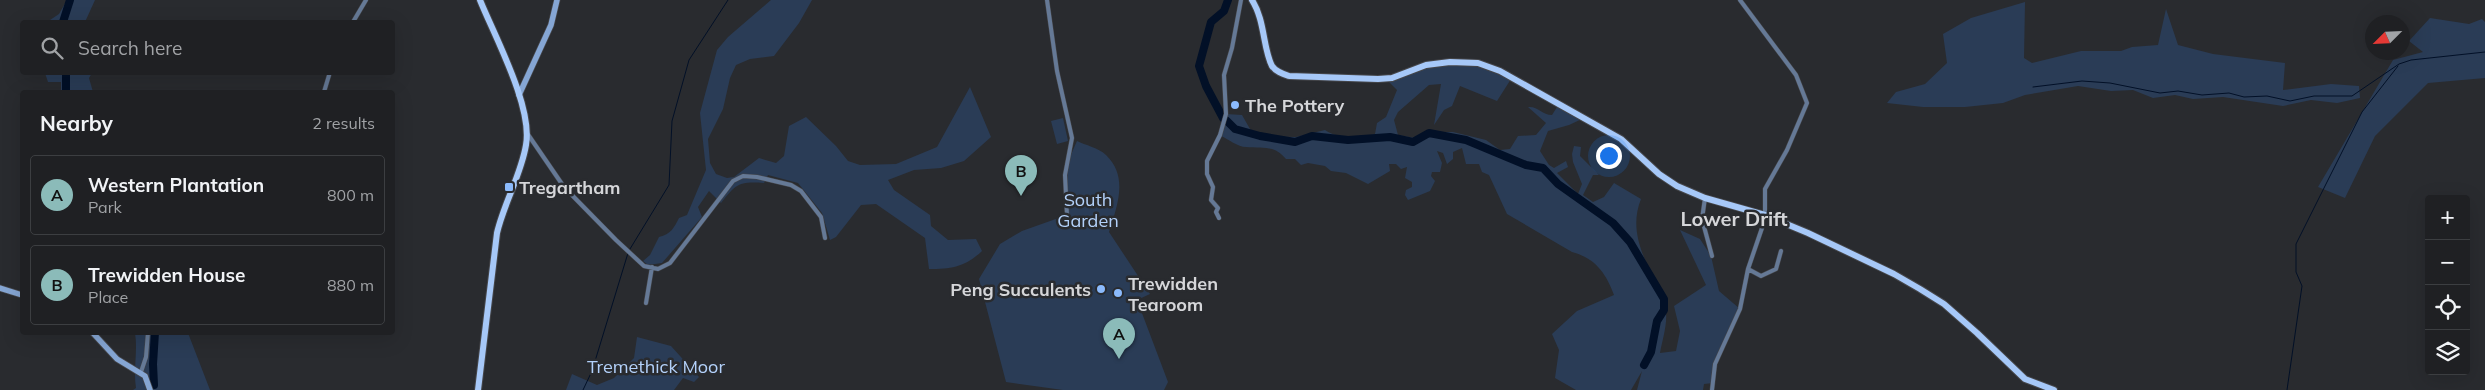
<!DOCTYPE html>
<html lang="en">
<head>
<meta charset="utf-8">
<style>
  body { margin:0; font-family:Mulish,sans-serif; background:#27282b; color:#f1f3f6 }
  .controls { position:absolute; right:15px; bottom:15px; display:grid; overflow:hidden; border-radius:5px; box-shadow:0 5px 20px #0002 }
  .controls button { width:45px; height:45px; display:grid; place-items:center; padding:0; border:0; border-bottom:1px solid #3c3e41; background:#1f2023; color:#f1f3f6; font:25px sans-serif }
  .compass { position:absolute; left:2365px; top:15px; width:45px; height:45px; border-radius:50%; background:#1f2023; box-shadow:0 5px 20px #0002; rotate:246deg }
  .you { position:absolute; left:1608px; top:155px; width:18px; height:18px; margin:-12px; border:4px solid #fff; border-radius:50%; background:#1a73e8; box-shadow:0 0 0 8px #1a73e833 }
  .badge { display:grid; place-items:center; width:32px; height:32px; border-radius:50%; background:#8bbbb9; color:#111; font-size:16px; font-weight:700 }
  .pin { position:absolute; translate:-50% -41px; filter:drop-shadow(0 1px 2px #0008) }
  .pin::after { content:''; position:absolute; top:26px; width:18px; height:15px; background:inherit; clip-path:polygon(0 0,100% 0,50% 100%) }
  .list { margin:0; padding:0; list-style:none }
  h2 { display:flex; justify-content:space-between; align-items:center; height:65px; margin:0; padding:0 20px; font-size:21px }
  h2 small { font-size:16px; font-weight:400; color:#a1a3a6 }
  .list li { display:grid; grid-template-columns:32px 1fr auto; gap:15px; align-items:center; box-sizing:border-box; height:80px; margin:0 10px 10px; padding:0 10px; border:1px solid #3c3e41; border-radius:5px }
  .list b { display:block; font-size:19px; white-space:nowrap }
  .list p { margin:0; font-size:16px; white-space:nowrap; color:#a1a3a6 }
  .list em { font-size:16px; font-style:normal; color:#a1a3a6 }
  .icon { flex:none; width:28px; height:28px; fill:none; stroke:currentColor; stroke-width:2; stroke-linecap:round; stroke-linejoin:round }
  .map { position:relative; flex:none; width:2485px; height:390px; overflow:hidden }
  .search { position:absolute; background:#1f2023; box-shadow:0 5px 20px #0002; left:20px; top:20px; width:375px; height:55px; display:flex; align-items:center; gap:12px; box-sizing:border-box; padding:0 18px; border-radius:5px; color:#a1a3a6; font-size:19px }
  .panel { position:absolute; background:#1f2023; box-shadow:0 5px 20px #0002; left:20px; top:90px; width:375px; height:245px; border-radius:5px }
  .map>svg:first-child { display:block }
</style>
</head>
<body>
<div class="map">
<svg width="2485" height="390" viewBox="0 0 2485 390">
  <rect width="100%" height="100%" fill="#292b2f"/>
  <!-- green -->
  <path fill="#2a3c56" d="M67 0H95L85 22H47L59 14Z
    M771 0H812L799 23 774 56 750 59 736 65 730 78 723 109 708 139 710 163 716 174 727 178 734 177 759 158 776 163 784 156 789 126 806 117 836 146 848 161 860 165 896 164 937 147 970 87 991 137 964 161 941 168 914 170 888 180 894 190 930 215 931 226 948 240 976 239 982 251C965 267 952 269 929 269L925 238 876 204 861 205 836 237 830 240 822 213 798 183 768 175 764 183C739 181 736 184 721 203L709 191 698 207 702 217 662 263 648 265 643 261 650 255 659 237C671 234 674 228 679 218L687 215 706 170 700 113 717 50 728 37Z
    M2025 2 2024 58 2032 63 2081 51H2121L2132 47 2158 45 2166 9 2178 45 2213 54 2285 63 2283 90 2331 84 2359 86 2360 98 2337 103 2311 100 2283 106 2223 97 2193 99 2175 95 2153 98 2133 90 2111 91 2078 86 2025 95 2003 103 1965 107H1923L1887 103 1896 92 1925 84 1947 63 1943 34 1971 18Z
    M2430 18 2469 24 2482 19 2485 22V78L2428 83 2375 136 2345 198 2318 187 2393 60 2423 52 2409 41Z
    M1452 65 1477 66 1511 79 1497 101 1460 86 1452 106 1444 110 1434 125 1441 84 1429 85 1398 112 1394 120 1398 135 1415 138 1429 132H1453L1486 140 1500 150 1510 149 1518 136 1536 135 1546 123 1528 107C1538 106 1542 115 1552 115L1559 104 1584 118 1569 125 1548 131 1540 151 1549 165 1554 168 1566 161 1568 167 1557 173 1578 194 1582 184 1573 162 1572 154 1574 146 1581 147 1580 156 1599 175H1593L1583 195 1593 202 1604 197 1614 183 1641 199C1625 239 1654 271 1665 308 1669 320 1662 341 1660 353L1676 351 1680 331 1674 306 1706 285 1680 230 1700 239 1711 256 1719 291 1740 309 1715 364 1713 383 1704 384 1703 390H1637L1642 371 1631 390H1576L1555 378 1559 350 1552 334 1577 311 1614 295C1606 273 1595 258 1572 252L1507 214 1489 175 1482 172 1479 164H1466L1462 148 1453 152V159L1447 164 1443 153 1437 151 1442 163 1440 172H1432L1431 176 1435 181 1430 191 1408 200 1405 195 1406 190 1412 187V182L1405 178 1407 167 1401 169 1396 164H1389L1390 171 1368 184 1346 173 1331 171 1325 166 1308 163 1301 165 1295 159H1286C1273 144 1263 149 1246 147 1238 147 1228 139 1221 136L1226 114 1242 115 1254 136 1296 137 1325 130C1340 140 1358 139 1375 134L1377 123 1386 117 1397 90 1389 82 1426 68Z
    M45 73H92L89 78 93 92H61V82H48Z
    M1063 118 1068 141 1057 144 1051 121Z
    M1077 141C1085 145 1099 148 1106 155 1129 177 1117 206 1109 232L1150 294 1137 300 1168 382 1164 390H1063L1006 382 979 279 1000 244 1022 231 1067 215 1065 168Z
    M135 333H188L210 390H133L136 388C133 369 138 351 135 333Z
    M637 337 671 346 699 377 694 382 683 378 674 390H566L572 374 597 385 614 378 634 358Z"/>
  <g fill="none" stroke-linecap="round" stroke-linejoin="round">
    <!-- stream -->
    <path stroke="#021027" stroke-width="1" d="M2033 87 2082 81 2110 83 2160 93 2178 91 2202 95 2229 93 2244 97 2267 96 2290 101 2314 96H2352L2399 64 2411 60 2485 52
      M630 249 669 185 672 121 689 60 728 0
      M583 390 592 371 628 253
      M2287 390 2302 286 2296 272V244L2362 112 2398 66"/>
    <!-- river -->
    <path stroke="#021027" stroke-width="8" d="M63 22 70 0
      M66 92V72
      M1223 118 1206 86 1199 66 1211 22 1224 11 1228 0
      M1227 121 1235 129 1260 136 1295 142 1312 136 1348 140 1390 137 1413 142 1429 133 1466 140 1526 165 1543 168 1558 184 1613 223 1630 242 1664 299V310L1657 321 1651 352 1644 365
      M154 385 153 364 155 332"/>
    <defs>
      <path id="street" d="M1047 0 1057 71 1072 138 1065 175 1067 215
        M353 22 366 0
        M324 92 330 72
        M527 133 564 187 616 240 644 266 658 269 670 263 733 181 743 176 757 177 791 185 801 191 821 217 825 238
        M1705 198 1702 219 1712 256
        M1219 218 1216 212 1218 208 1211 200 1213 187 1207 174V161L1220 135 1226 114 1224 75 1232 48 1241 0
        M1748 269 1761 276 1776 269 1781 251
        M646 303 652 267
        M141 372 146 357 148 332
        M1712 390 1715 364 1740 309 1748 269 1762 228 1765 215V189L1787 150 1807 103 1796 75 1740 0"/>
      <path id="secondary" d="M519 95 551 25 557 0
        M0 288 22 295
        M92 332 117 359 145 376 150 390"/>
      <path id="primary" d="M1252 0C1265 20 1263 49 1272 66 1276 72 1283 74 1289 76L1378 79 1392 78 1426 65 1450 62 1478 63 1500 71 1621 139 1659 174 1677 186 1705 198 1765 215 1808 233 1894 274 1920 289 1944 304 1977 333 2025 379 2054 390
        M478 390 497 233C504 203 521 175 526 145 533 107 495 37 480 0"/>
    </defs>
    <!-- street casing -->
    <use href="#street" stroke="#45464a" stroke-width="5"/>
    <!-- secondary casing -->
    <use href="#secondary" stroke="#45464a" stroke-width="7"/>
    <!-- primary casing -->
    <use href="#primary" stroke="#45464a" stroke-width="8"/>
    <!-- street -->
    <use href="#street" stroke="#657996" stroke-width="4"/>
    <!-- secondary -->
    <use href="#secondary" stroke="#85a6d4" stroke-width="5.5"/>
    <!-- primary -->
    <use href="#primary" stroke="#a6c8f8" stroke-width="6"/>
  </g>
  <!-- markers -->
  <g fill="#8bbafc" stroke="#292b2f" stroke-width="2">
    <circle cx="1235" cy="105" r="5"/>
    <rect x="504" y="182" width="10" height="10" rx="2.5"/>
    <circle cx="1101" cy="289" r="5"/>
    <circle cx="1118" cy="293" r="5"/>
  </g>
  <g text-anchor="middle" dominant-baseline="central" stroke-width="5" stroke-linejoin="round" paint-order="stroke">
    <!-- poi labels -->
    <g font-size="18" font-weight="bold" fill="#d5d6d9" stroke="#292b2f" text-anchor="start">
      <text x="1245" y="105">The Pottery</text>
      <text x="519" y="187">Tregartham</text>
      <text x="1128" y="283">Trewidden<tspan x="1128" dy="21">Tearoom</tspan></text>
      <text x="1091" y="289" text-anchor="end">Peng Succulents</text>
    </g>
    <!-- park labels -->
    <g font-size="18" fill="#b3d1fa" stroke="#292b2f">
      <text x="1088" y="199">South<tspan x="1088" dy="21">Garden</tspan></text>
      <text x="656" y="366">Tremethick Moor</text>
    </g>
    <!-- quarter labels -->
    <g font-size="20" font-weight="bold" fill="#d5d6d9" stroke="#292b2f">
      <text x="1734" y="218">Lower Drift</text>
    </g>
  </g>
</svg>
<div class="controls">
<button>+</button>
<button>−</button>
<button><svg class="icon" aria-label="locate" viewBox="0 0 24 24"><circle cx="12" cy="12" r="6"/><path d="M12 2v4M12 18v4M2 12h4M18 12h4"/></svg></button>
<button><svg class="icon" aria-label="layers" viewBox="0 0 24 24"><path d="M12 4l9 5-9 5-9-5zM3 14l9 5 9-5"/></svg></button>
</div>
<svg class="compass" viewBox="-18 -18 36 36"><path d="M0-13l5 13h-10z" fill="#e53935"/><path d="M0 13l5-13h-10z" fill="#a1a3a6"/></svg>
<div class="you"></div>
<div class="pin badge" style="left:1119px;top:359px">A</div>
<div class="pin badge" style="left:1021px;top:196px">B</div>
<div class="search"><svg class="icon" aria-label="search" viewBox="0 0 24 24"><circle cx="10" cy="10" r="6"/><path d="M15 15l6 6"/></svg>Search here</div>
<section class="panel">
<h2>Nearby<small>2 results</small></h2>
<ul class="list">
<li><span class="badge">A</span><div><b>Western Plantation</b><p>Park</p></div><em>800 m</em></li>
<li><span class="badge">B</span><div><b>Trewidden House</b><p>Place</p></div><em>880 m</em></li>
</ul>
</section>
</div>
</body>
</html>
